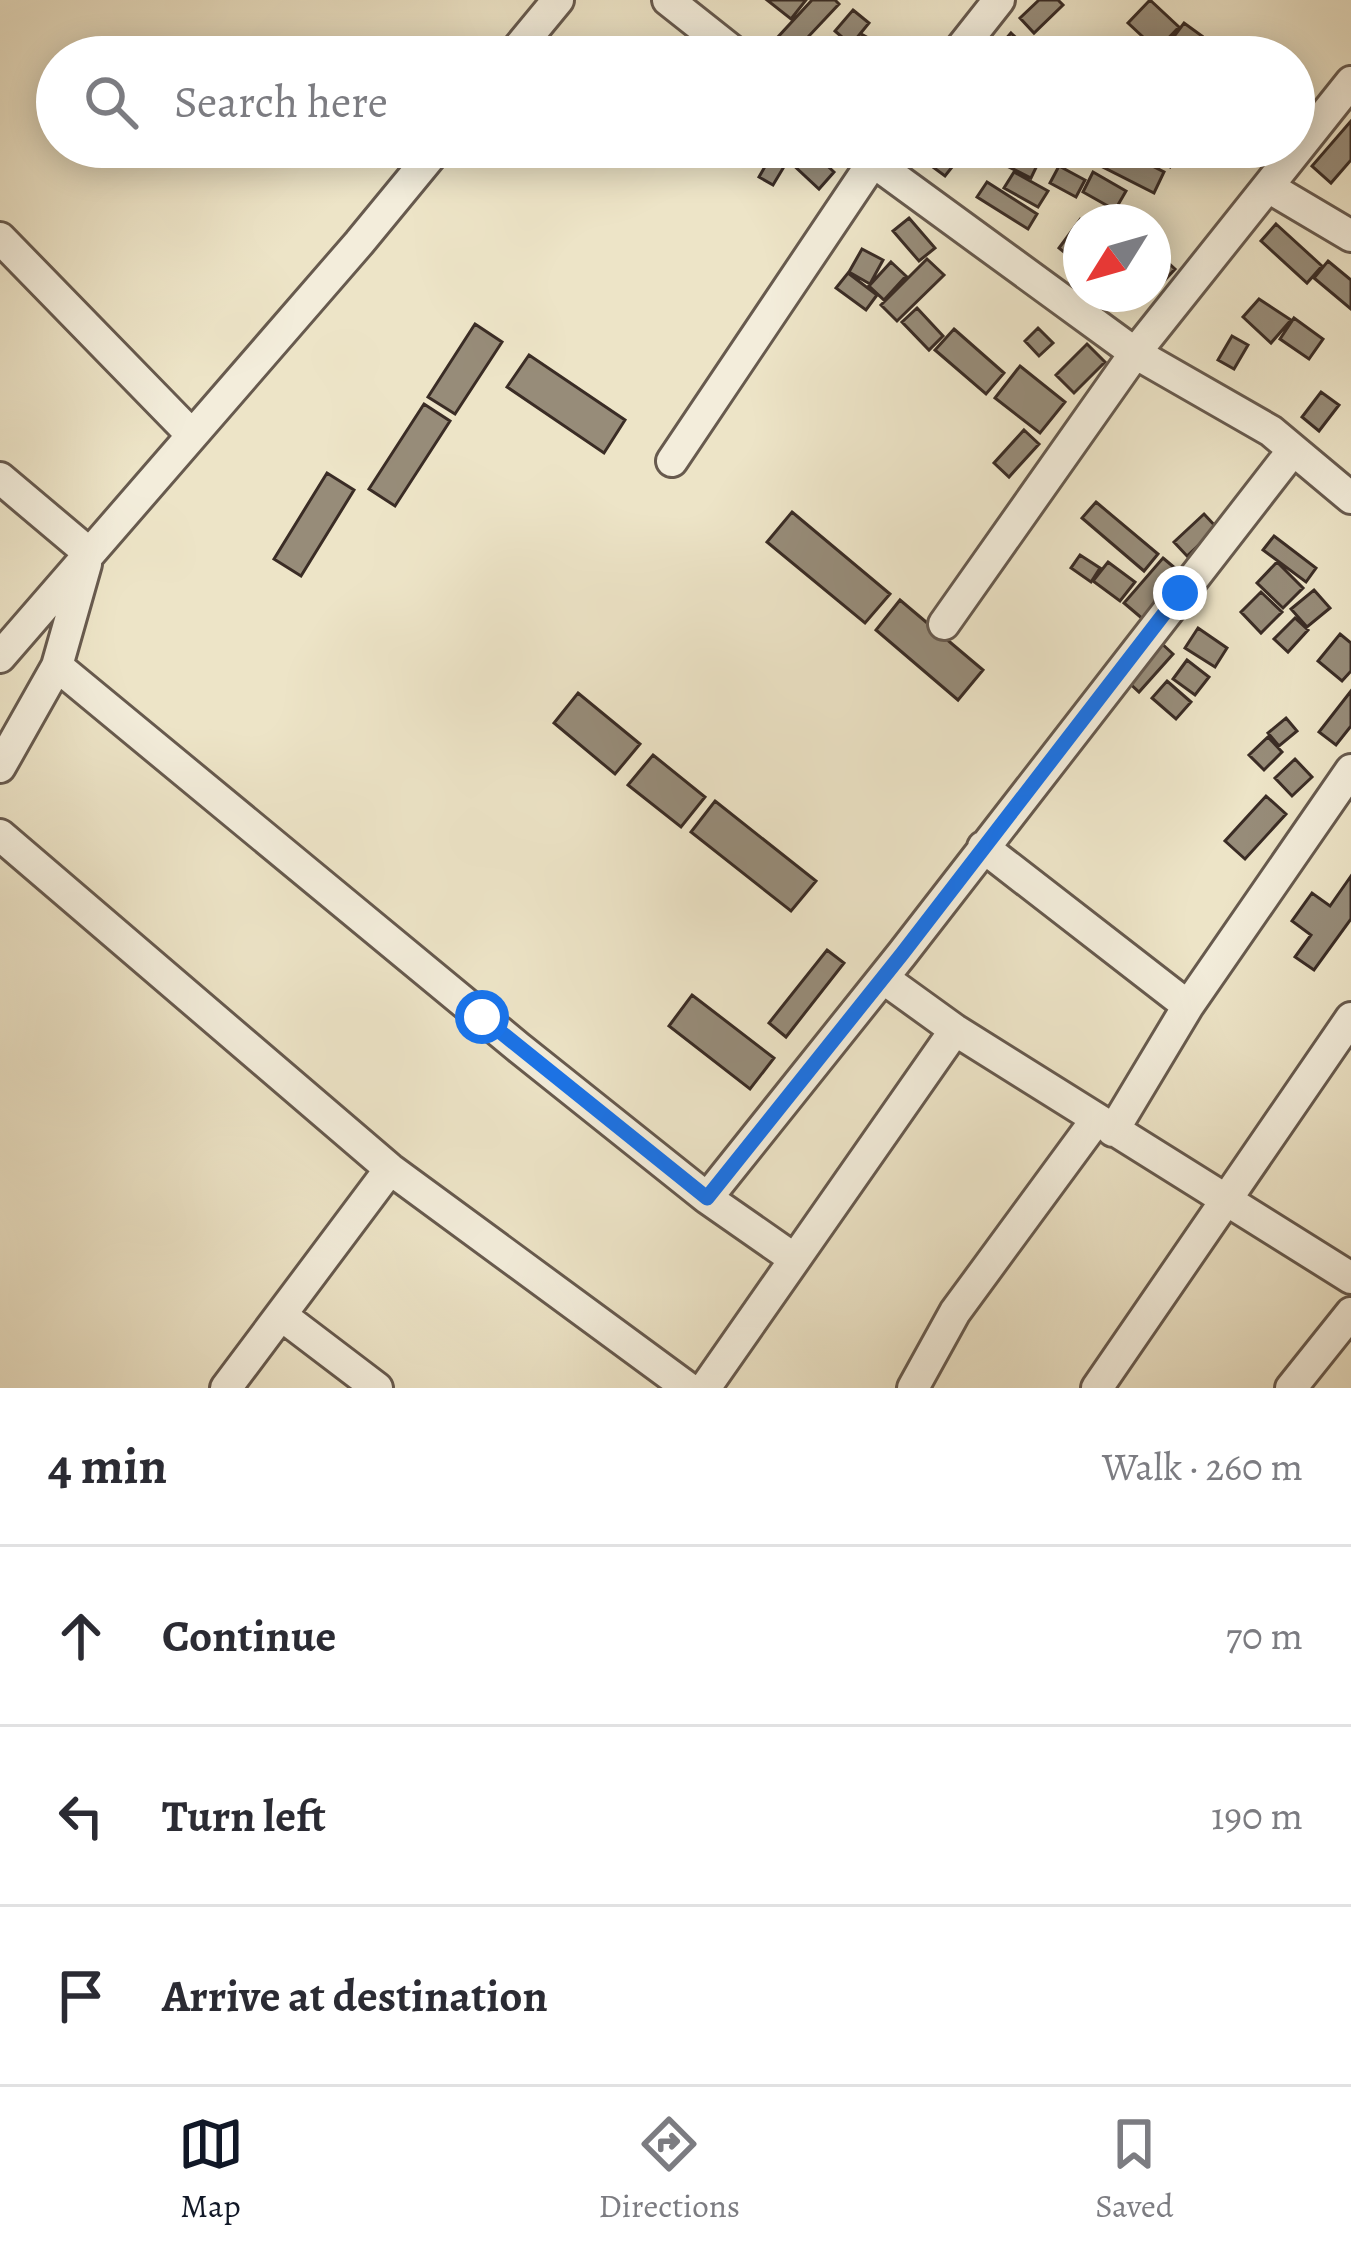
<!DOCTYPE html>
<html lang="en">
<head>
<meta charset="utf-8">
<style>
  body { margin:0; font-family:Alegreya,serif; background:#f7f7f7; color:#2b2b33 }
  .compass { position:absolute; left:1063px; top:204px; width:108px; height:108px; border-radius:50%; background:#fff; box-shadow:0 6px 30px #0003; rotate:233deg }
  .stop { position:absolute; width:36px; height:36px; margin:-27px; border:9px solid #1a73e8; border-radius:50%; background:#fff }
  .stop.end { background:#1a73e8; border-color:#fff; box-shadow:0 3px 12px #0008 }
  .list { margin:0; padding:0; list-style:none }
  h2 { display:flex; justify-content:space-between; align-items:center; height:156px; margin:0; padding:0 48px; font-size:51px }
  h2 small { font-size:39px; font-weight:400; color:#7c7c81 }
  .list li { display:grid; grid-template-columns:78px 1fr auto; gap:36px; align-items:center; box-sizing:border-box; height:180px; padding:0 48px; border-top:3px solid #e1e1e2 }
  .list b { display:block; font-size:45px; white-space:nowrap }
  .list em { font-size:39px; font-style:normal; color:#7c7c81 }
  .icon { flex:none; width:66px; height:66px; fill:none; stroke:currentColor; stroke-width:2; stroke-linecap:round; stroke-linejoin:round }
  .map { position:relative; flex:none; width:1351px; height:1388px; overflow:hidden }
  .search { position:absolute; background:#fff; box-shadow:0 6px 30px #0003; left:36px; right:36px; top:36px; height:132px; display:flex; align-items:center; gap:30px; box-sizing:border-box; padding:0 42px; border-radius:66px; color:#7c7c81; font-size:45px }
  .sheet { height:696px; background:#fff }
  nav { display:flex; justify-content:space-around; align-items:center; box-sizing:border-box; height:168px; border-top:3px solid #e1e1e2; background:#fff; font-size:33px; color:#7c7c81 }
  nav a { display:grid; justify-items:center; gap:6px }
  nav .on { color:#111827 }
  .map>svg:first-child { display:block }
</style>
</head>
<body>
<div class="map">
<svg width="1351" height="1388" viewBox="0 0 1351 1388">
  <rect width="100%" height="100%" fill="#ede4c7"/>
  <filter id="stains"><feTurbulence type="fractalNoise" baseFrequency=".00167" numOctaves="4"/><feColorMatrix values="0 0 0 0 .2 0 0 0 0 .09 0 0 0 0 .02 0 0 0 .5 -.17"/></filter>
  <radialGradient id="worn" r=".72"><stop offset=".6" stop-color="#630" stop-opacity="0"/><stop offset="1" stop-color="#630" stop-opacity=".3"/></radialGradient>
  <!-- building -->
  <path fill="#978c79" stroke="#3a2c25" stroke-width="3" d="M767 0H806L791 19Z
    M812 0H835L839 4 793 53 777 38Z
    M1039 0H1058L1063 5 1034 33 1020 18Z
    M1150 0 1179 27 1157 50 1128 23Z
    M853 10 869 23 851 45 835 31Z
    M1184 23 1202 36 1190 52 1172 39Z
    M1011 33 1031 52 1026 57H990Z
    M863 35 883 46 877 57H850Z
    M1351 121V160L1331 183 1312 166Z
    M807 147 834 172 819 189 775 148Z
    M932 147H947L960 157 945 176 922 159Z
    M991 147H1030L1043 153 1031 178 1003 164 1007 155Z
    M1103 147H1115L1164 172 1154 193 1095 163Z
    M1133 147H1180L1170 167Z
    M771 156 785 165 773 185 759 177Z
    M1059 166 1085 180 1076 197 1050 183Z
    M1014 172 1048 191 1038 207 1004 188Z
    M1093 172 1126 191 1115 210 1083 192Z
    M987 182 1037 214 1028 229 977 197Z
    M909 218 935 248 919 261 893 231Z
    M1079 221 1081 253 1075 261 1059 248Z
    M1276 224 1322 266 1307 283 1261 241Z
    M862 249 883 260 870 284 849 272Z
    M1153 249 1175 269 1153 293Z
    M927 259 944 275 897 321 881 305Z
    M1328 261 1351 280V309L1314 278Z
    M891 262 906 276 884 300 869 286Z
    M848 273 877 295 866 310 836 288Z
    M1259 299 1291 320 1271 343 1243 317Z
    M917 308 943 336 929 350 902 322Z
    M1294 318 1323 339 1309 359 1280 339Z
    M475 324 502 342 455 414 428 397Z
    M1038 328 1053 343 1039 356 1025 341Z
    M954 329 1004 373 986 394 935 350Z
    M1232 336 1248 345 1234 369 1218 360Z
    M1087 344 1105 362 1074 393 1056 375Z
    M529 355 625 420 604 453 507 387Z
    M1020 366 1065 402 1040 433 995 398Z
    M1321 392 1339 405 1319 431 1302 417Z
    M424 404 450 421 395 506 369 489Z
    M1024 430 1039 444 1009 477 994 463Z
    M327 473 354 490 301 576 274 559Z
    M1096 502 1158 554 1144 571 1082 518Z
    M792 512 890 594 865 623 767 542Z
    M1204 514 1217 528 1187 556 1174 542Z
    M1274 536 1316 568 1306 582 1263 550Z
    M1080 555 1100 568 1091 582 1071 568Z
    M1163 558 1182 574 1144 620 1124 603Z
    M1108 562 1135 582 1120 601 1093 581Z
    M1277 562 1303 588 1283 608 1257 583Z
    M1314 590 1330 608 1307 627 1291 609Z
    M1261 592 1282 612 1261 633 1241 612Z
    M900 600 983 670 958 700 876 630Z
    M1295 618 1308 630 1288 652 1274 639Z
    M1198 628 1227 648 1215 667 1185 648Z
    M1340 634 1351 643V671L1342 681 1318 661Z
    M1160 642 1173 654 1139 692 1126 680Z
    M1187 660 1209 677 1195 695 1173 679Z
    M1167 681 1191 702 1176 719 1152 698Z
    M1351 691V726L1336 745 1319 732Z
    M578 693 640 744 615 774 554 723Z
    M1286 718 1297 731 1279 746 1268 733Z
    M1268 737 1282 752 1264 770 1249 755Z
    M653 755 705 797 681 827 628 785Z
    M1295 759 1312 777 1292 796 1275 778Z
    M1266 796 1286 814 1245 859 1225 841Z
    M715 801 816 881 791 911 691 832Z
    M1351 876V919L1314 970 1295 957 1311 935 1292 921 1312 893 1330 906Z
    M827 950 844 963 786 1037 769 1023Z
    M692 995 774 1058 750 1089 669 1026Z"/>
  <g fill="none" stroke-linecap="round" stroke-linejoin="round">
    <defs>
      <path id="street" d="M668 0 740 57
        M511 57 558 0
        M954 57 999 0
        M853 147 1135 353 1271 431 1351 498
        M1270 188 1351 236
        M0 238 191 434
        M672 461 883 147
        M0 478 89 553
        M944 624 1135 353 1351 82
        M0 657 359 243 438 147
        M57 666 518 1047 707 1198 793 1258
        M0 767 57 666 86 564
        M0 835 390 1169 688 1388
        M983 847 1188 1006
        M883 978 955 1030 1351 1278
        M1113 1131 1188 1006 1351 770
        M707 1198 902 954 1293 450
        M281 1315 377 1388
        M226 1388 390 1169
        M705 1388 955 1030
        M913 1388 955 1312 1096 1120
        M1097 1388 1351 1018
        M1291 1388 1351 1313"/>
    </defs>
    <!-- street casing -->
    <use href="#street" stroke="#675a4e" stroke-width="36"/>
    <!-- street -->
    <use href="#street" stroke="#f3eddb" stroke-width="30"/>
  </g>
  <g fill="none" stroke-linecap="round" stroke-linejoin="round">
    <!-- route -->
    <path stroke="#1a73e8" stroke-width="15" d="M482 1017 707 1198 902 954 1180 593"/>
  </g>
  <rect width="100%" height="100%" filter="url(#stains)"/>
  <rect width="100%" height="100%" fill="url(#worn)"/>
</svg>
<svg class="compass" viewBox="-18 -18 36 36"><path d="M0-13l5 13h-10z" fill="#e53935"/><path d="M0 13l5-13h-10z" fill="#7c7c81"/></svg>
<div class="stop" style="left:482px;top:1017px"></div>
<div class="stop end" style="left:1180px;top:593px"></div>
<div class="search"><svg class="icon" aria-label="search" viewBox="0 0 24 24"><circle cx="10" cy="10" r="6"/><path d="M15 15l6 6"/></svg>Search here</div>
</div>
<section class="sheet">
<h2>4 min<small>Walk · 260 m</small></h2>
<ul class="list">
<li><svg class="icon" aria-label="ahead" viewBox="0 0 24 24"><path d="M12 20V5M6 11l6-6 6 6"/></svg><div><b>Continue</b></div><em>70 m</em></li>
<li><svg class="icon" aria-label="left" viewBox="0 0 24 24"><path d="M17 20v-9H6M10 6l-5 5 5 5"/></svg><div><b>Turn left</b></div><em>190 m</em></li>
<li><svg class="icon" aria-label="arrive" viewBox="0 0 24 24"><path d="M6 21V4h12l-3 4 3 4H6"/></svg><div><b>Arrive at destination</b></div></li>
</ul>
</section>
<nav>
<a class="on"><svg class="icon" aria-label="map" viewBox="0 0 24 24"><path d="M3 6l6-2 6 2 6-2v14l-6 2-6-2-6 2zM9 4v14M15 6v14"/></svg>Map</a>
<a><svg class="icon" aria-label="directions" viewBox="0 0 24 24"><path d="M12 3l9 9-9 9-9-9zM9 14v-3h6M13 9l2 2-2 2"/></svg>Directions</a>
<a><svg class="icon" aria-label="saved" viewBox="0 0 24 24"><path d="M7 4h10v16l-5-4-5 4z"/></svg>Saved</a>
</nav>
</body>
</html>
